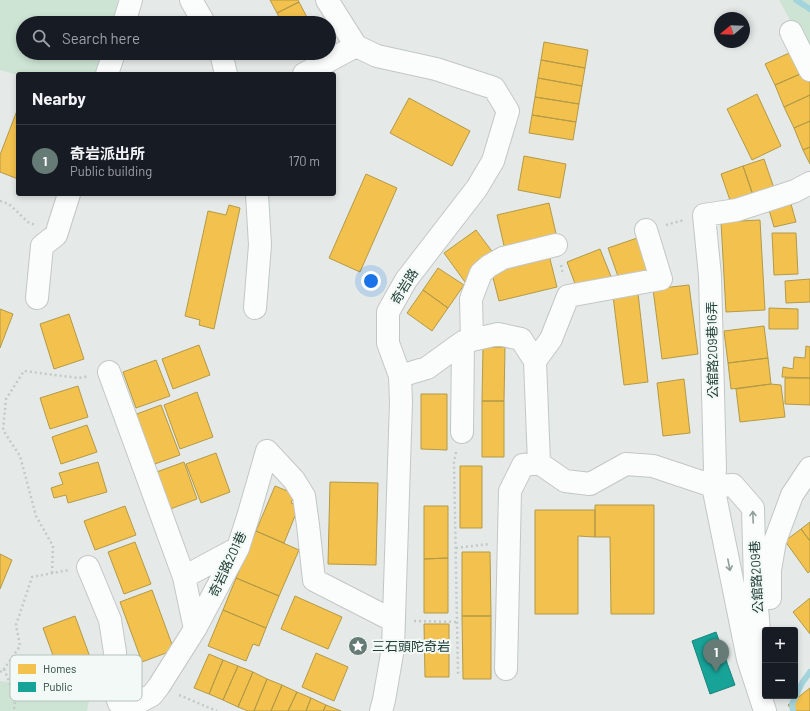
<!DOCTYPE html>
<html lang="en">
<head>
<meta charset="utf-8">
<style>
  body { margin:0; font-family:Barlow,"Noto Sans TC",sans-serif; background:#20242c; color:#f1f3f6 }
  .controls { position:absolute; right:12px; bottom:12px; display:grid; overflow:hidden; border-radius:4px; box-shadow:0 2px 6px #0003 }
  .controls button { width:36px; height:36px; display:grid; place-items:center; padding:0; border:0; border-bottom:1px solid #363941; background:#171b24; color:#f1f3f6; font:20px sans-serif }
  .compass { position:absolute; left:714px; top:12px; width:36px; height:36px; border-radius:50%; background:#171b24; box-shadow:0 2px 6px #0003; rotate:251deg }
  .you { position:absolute; left:371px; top:281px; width:14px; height:14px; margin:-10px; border:3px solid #fff; border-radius:50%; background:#1a73e8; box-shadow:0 0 0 6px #1a73e833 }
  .badge { display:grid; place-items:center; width:26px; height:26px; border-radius:50%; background:#667b75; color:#fff; font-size:13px; font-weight:700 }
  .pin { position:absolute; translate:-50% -33px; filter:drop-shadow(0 1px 2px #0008) }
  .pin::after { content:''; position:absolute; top:21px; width:14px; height:12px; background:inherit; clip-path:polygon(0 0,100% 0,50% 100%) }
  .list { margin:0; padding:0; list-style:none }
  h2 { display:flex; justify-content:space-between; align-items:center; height:52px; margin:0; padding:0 16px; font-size:17px }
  h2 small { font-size:13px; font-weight:400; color:#9ea1a6 }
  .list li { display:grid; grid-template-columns:26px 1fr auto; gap:12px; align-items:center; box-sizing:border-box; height:72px; padding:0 16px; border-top:1px solid #363941 }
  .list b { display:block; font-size:15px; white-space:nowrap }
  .list p { margin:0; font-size:13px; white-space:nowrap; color:#9ea1a6 }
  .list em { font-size:13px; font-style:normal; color:#9ea1a6 }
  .icon { flex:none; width:22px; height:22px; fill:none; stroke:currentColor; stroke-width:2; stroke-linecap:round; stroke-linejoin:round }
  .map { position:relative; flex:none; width:810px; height:711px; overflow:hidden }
  .search { position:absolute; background:#171b24; box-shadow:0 2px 6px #0003; left:16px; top:16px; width:320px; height:44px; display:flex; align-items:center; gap:10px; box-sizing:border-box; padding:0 14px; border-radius:22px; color:#9ea1a6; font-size:15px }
  .panel { position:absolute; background:#171b24; box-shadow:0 2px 6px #0003; left:16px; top:72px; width:320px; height:124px; border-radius:4px }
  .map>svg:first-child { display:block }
</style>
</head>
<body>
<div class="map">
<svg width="810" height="711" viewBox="0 0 810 711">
  <rect width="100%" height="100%" fill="#e5eae8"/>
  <!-- green -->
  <path fill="#cde4d4" d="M0 0H118L112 23H23V53H104L99 74 18 75 0 70Z
    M779 0H810V56Z
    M0 681 17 683 43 691H91L87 711H0Z"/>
  <!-- homes -->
  <path fill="#f2c14e" stroke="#b39a47" d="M270 0H298L299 2 277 13Z
    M299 2 310 23H282L277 13Z
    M544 42 588 50 585 68 541 60Z
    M798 49 807 71 775 85 765 64Z
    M541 60 585 68 582 86 538 78Z
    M807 71 810 77V95L784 107 775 85Z
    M538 78 582 86 579 104 535 97Z
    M757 94 781 146 752 160 727 109Z
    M810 95V121L794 128 784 107Z
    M535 97 579 104 576 122 532 115Z
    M409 98 470 131 452 166 390 133Z
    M18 108V179L0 172V155Z
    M532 115 576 122 573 140 529 133Z
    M810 121V147L803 150 794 128Z
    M810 147V164L803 150Z
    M524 156 566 164 560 198 518 190Z
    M764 159 776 194 755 201 743 166Z
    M743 166 755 201 733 209 721 174Z
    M366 174 397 188 360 272 329 258Z
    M789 197 796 222 774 227 767 203Z
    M549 203 557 238 505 250 497 215Z
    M229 205 240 208 214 329 199 325 200 320 185 316 208 211 226 215Z
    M760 220 765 310 726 312 721 222Z
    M476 230 497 258 465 282 444 253Z
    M772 233H796L798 274 774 275Z
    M643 236 655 269 620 282 608 248Z
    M600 249 612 279 578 292 567 262Z
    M548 251 557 287 499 301 490 266Z
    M438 268 464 285 448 308 423 290Z
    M810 279V302L786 303 785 281Z
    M689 285 698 354 662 359 653 289Z
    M423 290 448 308 432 331 407 313Z
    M638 293 648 382 624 385 613 296Z
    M769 308 798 309V329H769Z
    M0 309 13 314 0 348Z
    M69 314 84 359 54 369 40 324Z
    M764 326 768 358 728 363 724 331Z
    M199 345 210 375 173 389 162 359Z
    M806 346 810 347V378L782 377 783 367 793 369 794 357 805 358Z
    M483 347H505L504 401H482Z
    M768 358 771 384 731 389 728 363Z
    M156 360 170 396 136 408 123 372Z
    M785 378H810V405L785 404Z
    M684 379 690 433 663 436 657 383Z
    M771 384 781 385 785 417 740 422 736 389Z
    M78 386 88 417 50 429 40 398Z
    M197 392 213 437 180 449 164 405Z
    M421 394H447V450L421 449Z
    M482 401H504V457H482Z
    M161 405 180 455 152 465 134 415Z
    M87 425 97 452 61 464 52 437Z
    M216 453 230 492 201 503 186 464Z
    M98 462 107 492 68 503 66 495 54 498 51 488 63 484 59 473Z
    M184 462 197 499 165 511 151 474Z
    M460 466H482V528H460Z
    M330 482 378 483 376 565 328 564Z
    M275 486 295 494 291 503 299 506 284 543 256 531Z
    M595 505H654V614H611L610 537H595Z
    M125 506 136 535 95 550 84 521Z
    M424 506H448V558L424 559Z
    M535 510H595V537L578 536V614H535Z
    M810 522V541L801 529Z
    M801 529 810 541V571L808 573 785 541Z
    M256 531 299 550 279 596 236 578Z
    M135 542 151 584 124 594 108 552Z
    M462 552H490L491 616H462Z
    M0 554 12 560 0 589Z
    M448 558V613H424V559Z
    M236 578 279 596 266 628 223 610Z
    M152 590 174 650 142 662 120 602Z
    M295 596 342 617 328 649 281 629Z
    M810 598V634L793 612Z
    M223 610 266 628 259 646 253 644 246 661 208 646Z
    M75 616 90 657 58 669 43 628Z
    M462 616H491V679H463Z
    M424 624H449V677H425Z
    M316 653 348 667 334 701 302 687Z
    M209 654 223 660 209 694 194 688Z
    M223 660 238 666 223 700 209 694Z
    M238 666 253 672 238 707 223 700Z
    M253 672 267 679 254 711H248L238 707Z
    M267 679 282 685 271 711H254Z
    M282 685 297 692 288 711H271Z
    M810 688V711H793L788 705Z
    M297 692 311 698 306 711H288Z
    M311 698 326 705 323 711H306Z
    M326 705 341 711H323Z"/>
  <!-- public -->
  <path fill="#17a398" stroke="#1a857b" d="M716 632 735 685 710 694 692 641Z"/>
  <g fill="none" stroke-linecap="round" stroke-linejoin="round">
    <!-- stream -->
    <path stroke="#a3d3db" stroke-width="6" d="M796 0 810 9
      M793 711 792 704 802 683 810 672"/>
    <defs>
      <path id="minor" d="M191 0 204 23
        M327 0 356 46 377 56 436 69 494 88 508 111 493 161 477 188 406 280 388 312V343L400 376 401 402 393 648 384 700 381 711
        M124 23 131 0
        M791 32 810 70
        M221 53 226 74
        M107 74 114 53
        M304 74 356 46
        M37 298 42 246 56 235 69 194
        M255 308 260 245 257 194
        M472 340 471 299 481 273 489 266 503 258 556 245
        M535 361 551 339 568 296 661 279 646 230
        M109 372 184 577 195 629
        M400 376 427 368 463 342 498 334 521 339 535 361 539 463
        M462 432 463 342
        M267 451 294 480 304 496 308 525 314 580 394 621
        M539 463 565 481 590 484 626 464 653 466 713 486 733 485 753 508 755 584 762 666
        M88 567 110 620 115 652 112 683 119 703 132 706 152 695 159 686 195 629 238 548 248 517 267 451
        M184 577 238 548
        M770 598V570L775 541 792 495 810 468
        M506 669 510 491 523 465 539 463
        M765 711 748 659 713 486 715 469 710 276 704 215 737 210 795 191 810 183"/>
    </defs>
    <!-- minor casing -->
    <use href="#minor" stroke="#c2c7c5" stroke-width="24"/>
    <!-- path -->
    <path stroke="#c1cac7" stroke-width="2.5" stroke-dasharray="2 3" stroke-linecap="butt" d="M0 201 9 204 28 222 35 225
      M666 225 684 220
      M561 265 563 275
      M456 452 454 462 458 674
      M456 548 489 544
      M52 573 53 546 36 516 20 456 3 430 6 399 24 371 79 378 89 376
      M414 621 457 622
      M4 669 15 696 14 711
      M0 671 2 672 20 646 16 625 32 577 69 570
      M179 695 217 711"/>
    <!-- minor -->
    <use href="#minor" stroke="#fbfcfc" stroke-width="22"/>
  </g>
  <!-- one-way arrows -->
  <defs><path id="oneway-shaft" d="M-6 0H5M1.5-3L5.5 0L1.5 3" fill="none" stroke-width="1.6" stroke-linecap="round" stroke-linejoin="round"/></defs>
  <g stroke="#8e9e9a">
    <use href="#oneway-shaft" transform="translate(753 517) rotate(-92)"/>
    <use href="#oneway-shaft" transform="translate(729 565) rotate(79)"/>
  </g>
  <!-- icons -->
  <defs>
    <symbol id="sight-disc" viewBox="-11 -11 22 22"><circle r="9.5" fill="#667b75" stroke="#f3f9f6"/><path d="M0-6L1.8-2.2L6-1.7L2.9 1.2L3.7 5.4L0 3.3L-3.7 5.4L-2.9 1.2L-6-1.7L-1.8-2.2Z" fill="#fff"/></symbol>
  </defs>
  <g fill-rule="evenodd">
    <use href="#sight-disc" x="347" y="635" width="22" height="22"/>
  </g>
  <g text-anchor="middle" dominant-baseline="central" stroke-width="4" stroke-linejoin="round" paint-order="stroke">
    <!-- street labels -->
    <g font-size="13" fill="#213f37" stroke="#f3f9f6">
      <text transform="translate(404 286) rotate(-58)">奇岩路</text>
      <text transform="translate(712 350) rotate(-91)">公舘路209巷16弄</text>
      <text transform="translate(227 564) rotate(-65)">奇岩路201巷</text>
      <text transform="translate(756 577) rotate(-93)">公舘路209巷</text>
    </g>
    <!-- poi labels -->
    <g font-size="13" fill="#213f37" stroke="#f3f9f6" text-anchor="start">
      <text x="372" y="646">三石頭陀奇岩</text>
    </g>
  </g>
  <!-- legend -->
  <rect x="10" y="655" width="132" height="46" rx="6" fill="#f3f9f6" stroke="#b4c1bd" stroke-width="1"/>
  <rect x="18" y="664" width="18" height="10" fill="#f2c14e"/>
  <rect x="18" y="682" width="18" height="10" fill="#17a398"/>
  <g font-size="11" fill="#213f37">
    <text x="43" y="673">Homes</text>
    <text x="43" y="691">Public</text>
  </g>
</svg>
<div class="controls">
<button>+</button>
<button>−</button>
</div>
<svg class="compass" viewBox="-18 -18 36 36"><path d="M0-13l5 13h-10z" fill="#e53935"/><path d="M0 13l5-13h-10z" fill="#9ea1a6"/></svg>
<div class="you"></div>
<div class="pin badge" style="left:716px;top:672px">1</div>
<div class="search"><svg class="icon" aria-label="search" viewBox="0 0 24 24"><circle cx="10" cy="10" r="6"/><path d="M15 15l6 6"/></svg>Search here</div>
<section class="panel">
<h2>Nearby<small></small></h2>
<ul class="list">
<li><span class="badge">1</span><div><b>奇岩派出所</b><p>Public building</p></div><em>170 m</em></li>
</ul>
</section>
</div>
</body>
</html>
